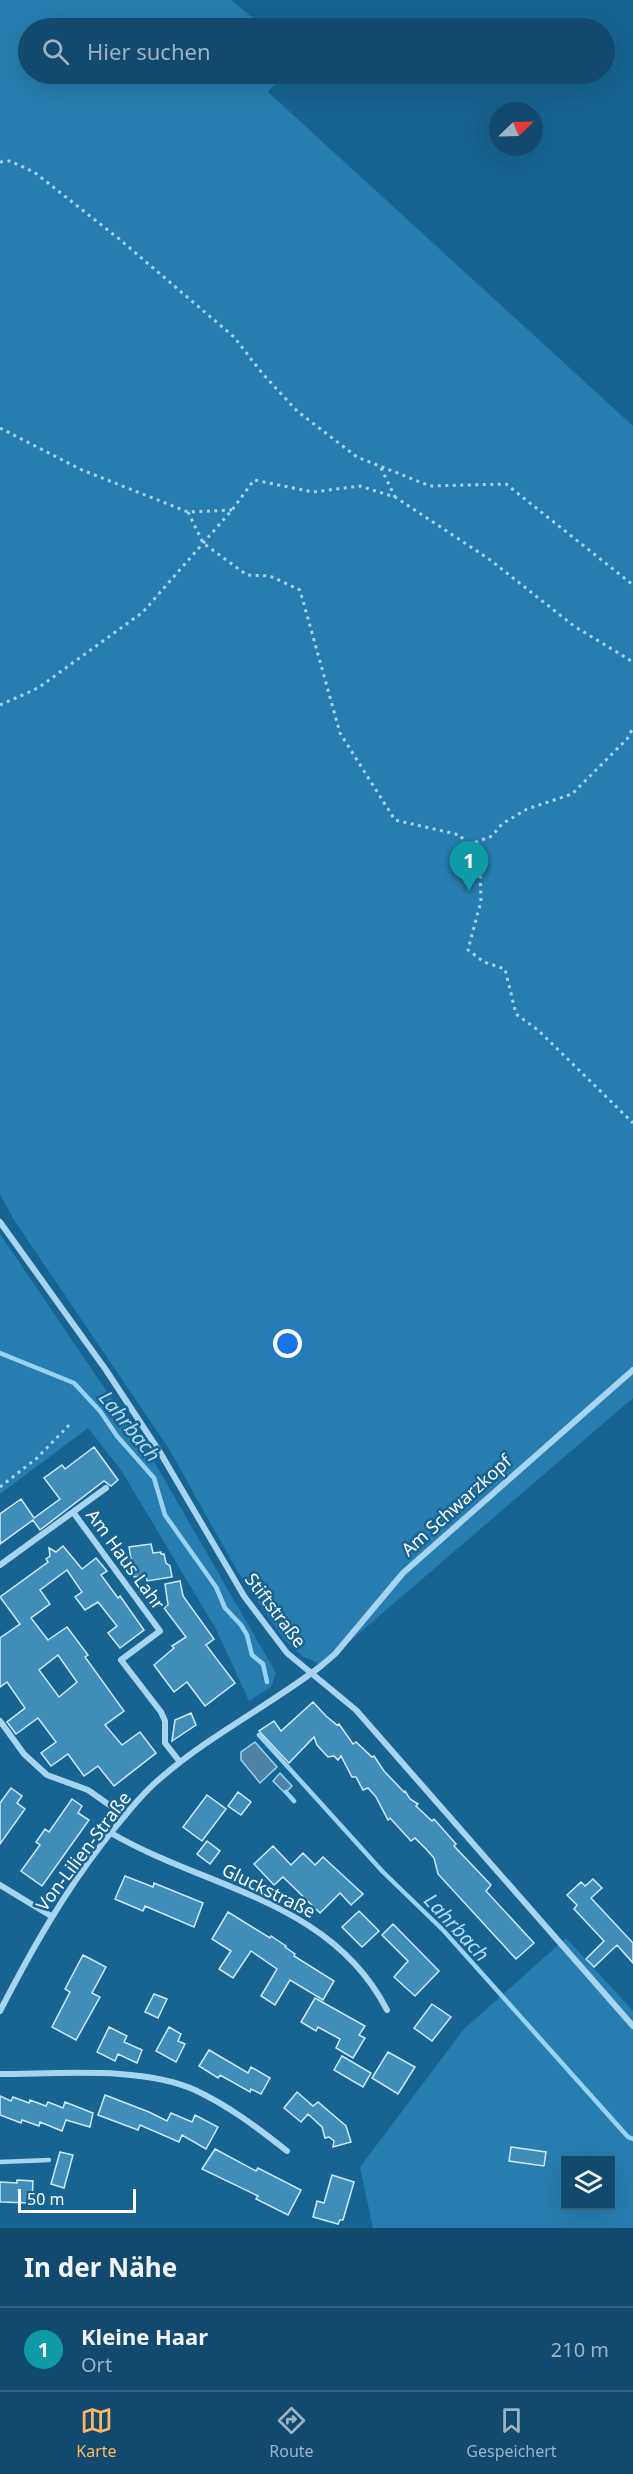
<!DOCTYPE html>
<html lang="de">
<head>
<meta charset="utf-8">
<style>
  body { margin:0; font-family:"Noto Sans",sans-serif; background:#1a5173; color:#f1f3f6 }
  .controls { position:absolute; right:18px; bottom:18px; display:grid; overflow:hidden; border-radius:0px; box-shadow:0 6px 24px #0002 }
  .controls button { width:54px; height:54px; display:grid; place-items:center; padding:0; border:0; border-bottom:2px solid #306281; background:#114a6e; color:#f1f3f6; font:30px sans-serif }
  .compass { position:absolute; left:489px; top:102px; width:54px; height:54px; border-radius:50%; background:#114a6e; box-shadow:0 6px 24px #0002; rotate:67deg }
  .scale { position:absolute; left:18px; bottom:15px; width:118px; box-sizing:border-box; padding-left:6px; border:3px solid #fff; border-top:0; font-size:16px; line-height:21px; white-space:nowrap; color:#fff; -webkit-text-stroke:4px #176392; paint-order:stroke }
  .you { position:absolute; left:288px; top:1344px; width:21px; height:21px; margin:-15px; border:4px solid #fff; border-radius:50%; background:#1a73e8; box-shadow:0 0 0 9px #1a73e833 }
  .badge { display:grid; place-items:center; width:39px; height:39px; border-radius:50%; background:#ffb766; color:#fff; font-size:20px; font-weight:700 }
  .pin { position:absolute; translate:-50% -50px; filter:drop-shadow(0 2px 3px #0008) }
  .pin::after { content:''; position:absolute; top:32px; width:21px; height:18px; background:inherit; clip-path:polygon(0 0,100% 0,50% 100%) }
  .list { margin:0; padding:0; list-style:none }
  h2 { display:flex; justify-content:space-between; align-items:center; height:78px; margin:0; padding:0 24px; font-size:26px }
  h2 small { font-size:20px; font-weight:400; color:#9cb3c2 }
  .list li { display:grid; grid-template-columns:39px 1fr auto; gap:18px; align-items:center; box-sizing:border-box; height:84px; padding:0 24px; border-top:2px solid #306281 }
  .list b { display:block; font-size:22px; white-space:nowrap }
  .list p { margin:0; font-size:20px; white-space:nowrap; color:#9cb3c2 }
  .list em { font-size:20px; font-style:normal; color:#9cb3c2 }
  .icon { flex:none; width:33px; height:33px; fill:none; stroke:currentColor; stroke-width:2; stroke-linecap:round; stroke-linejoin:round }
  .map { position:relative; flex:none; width:633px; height:2228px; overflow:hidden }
  .search { position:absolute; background:#114a6e; box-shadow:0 6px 24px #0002; left:18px; right:18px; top:18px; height:66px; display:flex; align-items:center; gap:15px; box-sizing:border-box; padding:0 21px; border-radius:33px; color:#9cb3c2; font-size:22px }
  .sheet { height:162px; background:#114a6e }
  nav { display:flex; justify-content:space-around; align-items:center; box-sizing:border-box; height:84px; border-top:2px solid #306281; background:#114a6e; font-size:16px; color:#9cb3c2 }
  nav a { display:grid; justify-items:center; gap:3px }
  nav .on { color:#ffb766 }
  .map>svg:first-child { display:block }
</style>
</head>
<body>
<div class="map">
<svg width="633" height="2228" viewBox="0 0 633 2228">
  <rect width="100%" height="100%" fill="#176392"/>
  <!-- green -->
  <path fill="#277daf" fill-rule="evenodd" d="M0 0H231L265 28H28V74H283L268 92 633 426V1398L321 1666 312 1660 303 1657 285 1640 259 1604 235 1567 169 1449 14 1220 0 1194Z
    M0 1234 152 1458 276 1673 271 1687 249 1701 216 1629 121 1470 88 1428 0 1494Z
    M566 1938 633 2011V2228H373L360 2167 464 2029ZM566 2160H610V2206H566Z"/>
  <!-- water -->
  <path fill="#4e83a4" stroke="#99d3f3" stroke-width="1.5" d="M255 1742 277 1767 260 1783 241 1760V1752Z
    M280 1773 292 1786 285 1793 273 1781Z"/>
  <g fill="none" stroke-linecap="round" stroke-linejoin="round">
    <!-- stream -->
    <path stroke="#99d3f3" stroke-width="4.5" d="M0 1353 74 1383 100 1411 117 1436 154 1478 165 1515 216 1587 225 1608 241 1625 247 1635 252 1655 263 1664 267 1682
      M259 1735 383 1872 443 1930 628 2137 633 2139
      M286 1792 294 1801"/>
  </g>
  <!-- building -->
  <path fill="#408dba" stroke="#ceebfb" stroke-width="1.5" fill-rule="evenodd" d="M94 1447 118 1480 111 1486 104 1481 40 1530 33 1520 0 1544V1514L21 1499 34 1518 60 1499 44 1478 62 1465 65 1469Z
    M151 1544 153 1553 161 1552V1554H164L166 1563 170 1566 172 1577 147 1581 146 1575 134 1577 129 1547Z
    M63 1546 82 1569 96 1558 107 1571 101 1575 118 1598 120 1596 144 1630 120 1648 108 1633 117 1626 98 1602 85 1610 75 1597 82 1592 67 1570 40 1590 50 1604 31 1618 48 1640 67 1627 88 1655 85 1657 124 1711 105 1725 122 1745 140 1732 156 1753 114 1786 98 1766 84 1776 68 1754 51 1766 41 1753 56 1742 38 1718 16 1734 7 1722 25 1708 7 1682 0 1687V1638L20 1624 0 1597 48 1562 46 1559 50 1556 49 1548 56 1552ZM58 1655 77 1682 59 1697 39 1670Z
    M180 1581 183 1596 214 1639 206 1645 235 1683 205 1706 187 1682 174 1692 154 1665 174 1648 172 1646 186 1637 164 1608 168 1605 165 1584Z
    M313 1702 326 1716 337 1725 339 1724 353 1744 356 1742 372 1757 374 1756 384 1771 404 1792 405 1791 410 1799 418 1804 416 1806 432 1821 434 1819 456 1844 454 1846 491 1885 486 1891 534 1943 516 1959 438 1874 434 1858 426 1849 415 1838 411 1841 390 1818 388 1820 376 1797 368 1788 363 1790 356 1777H352L341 1756 338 1760 334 1756 328 1757 317 1745 314 1737 289 1763 259 1731 274 1721 281 1731Z
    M191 1713 196 1725 172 1741 175 1720Z
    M11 1788 22 1796 17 1803 25 1809 0 1844V1803Z
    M238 1792 251 1802 241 1815 228 1806Z
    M207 1795 226 1809 202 1841 183 1827Z
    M72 1799 82 1806 78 1813 89 1820 42 1886 21 1871 40 1845 36 1842 45 1829 49 1832Z
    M207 1841 220 1851 210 1864 197 1854Z
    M273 1846 291 1865 303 1853 315 1865 323 1857 363 1894 351 1905 340 1893 320 1913 283 1877 274 1885 254 1864Z
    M125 1876 153 1887 154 1883 203 1903 194 1927 145 1906 143 1911 115 1899Z
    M593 1879 602 1888 591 1898 633 1943V1963L617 1945 594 1967 586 1959 604 1941 574 1909 577 1905 567 1895 581 1882 585 1886Z
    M359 1911 379 1931 362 1947 342 1927Z
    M228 1912 270 1938 271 1936 286 1946 285 1947 295 1954 294 1956 334 1981 323 2000 290 1980 275 2005 261 1996 277 1969 251 1951 233 1978 219 1969 231 1951 212 1939Z
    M393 1924 439 1971 415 1996 394 1977 408 1961 382 1935Z
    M83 1955 106 1967 92 1993 100 1997 76 2040 52 2027 70 1992 65 1989Z
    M154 1994 167 1999 158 2018 145 2012Z
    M315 1998 365 2026 359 2035 365 2038 353 2058 336 2048 340 2039 318 2027 316 2031 301 2022Z
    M432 2004 451 2017 432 2041 414 2028Z
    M109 2027 127 2036 124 2042 142 2050 137 2063 118 2054 115 2061 97 2052Z
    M169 2027 181 2034 178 2041 185 2044 176 2062 156 2051Z
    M209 2050 248 2073 251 2067 270 2078 261 2094 251 2089 250 2092 220 2075 218 2078 199 2066Z
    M388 2052 415 2067 398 2094 372 2078Z
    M342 2056 371 2073 363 2087 334 2070Z
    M297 2092 313 2106 318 2102 346 2126 351 2142 333 2147 334 2141 329 2137 325 2138 322 2127 308 2114 301 2122 284 2108Z
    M105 2095 149 2112 167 2121 171 2113 192 2122 195 2115 218 2127 206 2149 182 2135 179 2142 140 2125 138 2130 98 2115Z
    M0 2096 11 2101 13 2097 29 2103 30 2100 46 2106 48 2102 63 2108 65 2102 93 2113 90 2127 66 2120 62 2131 40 2122 39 2126 22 2120 21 2123 0 2115Z
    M511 2147 546 2152 544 2166 509 2161Z
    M215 2149 256 2171 258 2168 301 2190 288 2215 256 2199 258 2196 202 2169Z
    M60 2152 73 2155 64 2188 51 2184Z
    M332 2175 354 2182 343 2220H340L338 2224 313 2217 317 2201 324 2203Z
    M17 2180 33 2181 32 2203 0 2202V2182L17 2183Z"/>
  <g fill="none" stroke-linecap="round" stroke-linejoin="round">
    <!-- path -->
    <path stroke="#a7d5f0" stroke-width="3" stroke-dasharray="3 4.5" stroke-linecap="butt" d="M0 162 10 161 34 172 118 238 234 337 262 373 297 411 357 457 430 486 506 484 633 585
      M0 428 82 470 188 512 232 510
      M381 468 395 497
      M188 512 203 543 247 575 270 576 300 590 340 733 395 820 460 835 480 863 481 901 468 950 484 962 505 969 516 1014 539 1031 633 1123
      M0 705 38 688 143 612 232 510 254 480 313 492 360 486 395 497 489 559 574 626 633 662
      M468 845 492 836 502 824 527 809 572 794 627 739 633 728
      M0 1487 37 1458 72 1422"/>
    <!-- service -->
    <path stroke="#a7d5f0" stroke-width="4.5" d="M0 2162 49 2160"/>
    <!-- minor -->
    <path stroke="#a7d5f0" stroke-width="6" d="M0 1222 106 1370 161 1454 244 1596 287 1653 356 1710 633 2026
      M73 1512 160 1631 121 1660 161 1712 165 1721V1743L180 1762
      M0 1565 106 1488
      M0 1721 24 1754 47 1775 88 1790 125 1816
      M111 1833C207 1889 331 1900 387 2010
      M0 1885 51 1916
      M0 2011C31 1951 63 1894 105 1840 123 1818 141 1794 163 1776 212 1734 270 1705 321 1666L335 1654 403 1573 633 1370
      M0 2074C58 2074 142 2066 195 2090 229 2106 258 2128 287 2151"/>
  </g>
  <g text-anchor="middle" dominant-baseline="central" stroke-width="5" stroke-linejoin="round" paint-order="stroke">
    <!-- street labels -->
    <g font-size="18" fill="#fff" stroke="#176392">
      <text transform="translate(456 1505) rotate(-42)">Am Schwarzkopf</text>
      <text transform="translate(126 1559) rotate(54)">Am Haus Lahr</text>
      <text transform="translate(276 1610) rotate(53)">Stiftstraße</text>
      <text transform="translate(83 1851) rotate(-53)">Von-Lilien-Straße</text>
      <text transform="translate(269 1890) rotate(26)">Gluckstraße</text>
    </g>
    <!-- water labels -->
    <g font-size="20" font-style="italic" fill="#b3def7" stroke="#176392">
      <text transform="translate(130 1426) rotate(51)">Lahrbach</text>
      <text transform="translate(457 1927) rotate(47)">Lahrbach</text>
    </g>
  </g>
</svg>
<div class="controls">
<button><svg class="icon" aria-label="layers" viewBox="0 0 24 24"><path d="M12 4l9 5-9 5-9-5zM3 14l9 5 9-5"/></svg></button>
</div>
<svg class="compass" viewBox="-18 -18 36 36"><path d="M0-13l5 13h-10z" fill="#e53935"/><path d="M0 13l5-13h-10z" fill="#9cb3c2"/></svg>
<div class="scale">50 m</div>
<div class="you"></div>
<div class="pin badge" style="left:469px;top:891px;background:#0f9aa8">1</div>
<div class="search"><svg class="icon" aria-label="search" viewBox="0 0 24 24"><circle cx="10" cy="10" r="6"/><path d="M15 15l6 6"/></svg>Hier suchen</div>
</div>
<section class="sheet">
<h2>In der Nähe<small></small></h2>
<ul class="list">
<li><span class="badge" style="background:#0f9aa8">1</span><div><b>Kleine Haar</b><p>Ort</p></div><em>210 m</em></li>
</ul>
</section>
<nav>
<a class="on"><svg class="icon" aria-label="map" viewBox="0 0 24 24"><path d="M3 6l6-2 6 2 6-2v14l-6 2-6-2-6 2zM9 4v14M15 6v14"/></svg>Karte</a>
<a><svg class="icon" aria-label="directions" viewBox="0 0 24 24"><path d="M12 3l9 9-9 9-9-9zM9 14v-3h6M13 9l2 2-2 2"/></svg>Route</a>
<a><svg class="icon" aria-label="saved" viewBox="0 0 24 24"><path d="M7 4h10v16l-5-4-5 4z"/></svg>Gespeichert</a>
</nav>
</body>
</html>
